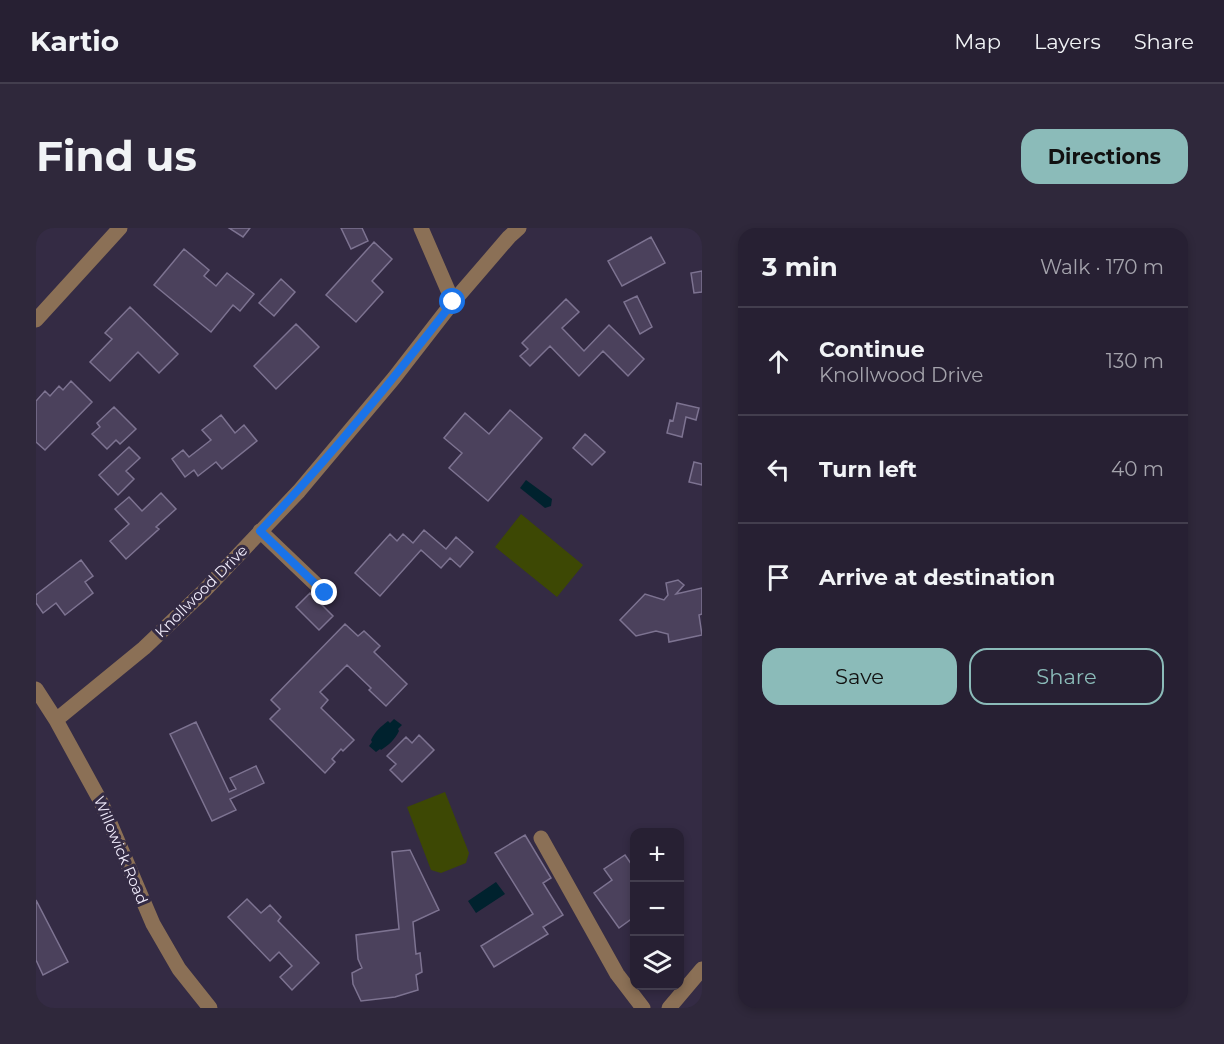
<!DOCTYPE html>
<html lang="en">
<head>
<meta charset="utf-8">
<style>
  body { margin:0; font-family:Montserrat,sans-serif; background:#2f283b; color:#f1f3f6 }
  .controls { position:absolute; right:18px; bottom:18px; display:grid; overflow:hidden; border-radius:12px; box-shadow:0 3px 9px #0003 }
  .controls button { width:54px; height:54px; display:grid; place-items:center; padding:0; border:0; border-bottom:2px solid #433e4e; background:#272033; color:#f1f3f6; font:30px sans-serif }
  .stop { position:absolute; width:18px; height:18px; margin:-14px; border:4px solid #1a73e8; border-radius:50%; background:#fff }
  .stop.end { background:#1a73e8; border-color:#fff; box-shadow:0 2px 6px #0008 }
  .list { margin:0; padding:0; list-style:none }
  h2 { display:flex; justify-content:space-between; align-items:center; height:78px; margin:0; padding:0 24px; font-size:26px }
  h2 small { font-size:20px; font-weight:400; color:#a4a3ac }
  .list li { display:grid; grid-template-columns:39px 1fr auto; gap:18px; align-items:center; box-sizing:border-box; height:108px; padding:0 24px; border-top:2px solid #433e4e }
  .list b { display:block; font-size:22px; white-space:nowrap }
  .list p { margin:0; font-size:20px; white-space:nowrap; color:#a4a3ac }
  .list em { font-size:20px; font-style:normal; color:#a4a3ac }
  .actions { display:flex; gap:12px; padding:18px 24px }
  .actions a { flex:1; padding:14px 0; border:2px solid #8bbbb9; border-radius:18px; text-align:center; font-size:21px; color:#8bbbb9 }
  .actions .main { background:#8bbbb9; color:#111 }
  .icon { flex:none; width:33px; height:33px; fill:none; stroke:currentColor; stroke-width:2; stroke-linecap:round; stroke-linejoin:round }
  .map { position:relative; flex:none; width:666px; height:780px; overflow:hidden; border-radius:18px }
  header { display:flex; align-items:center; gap:36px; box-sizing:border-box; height:84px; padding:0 30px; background:#272033; border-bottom:2px solid #433e4e }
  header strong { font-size:28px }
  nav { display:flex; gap:33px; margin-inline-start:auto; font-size:21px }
  .intro { display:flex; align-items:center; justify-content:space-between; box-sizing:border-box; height:144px; padding:0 36px }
  h1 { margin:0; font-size:42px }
  .button { padding:15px 27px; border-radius:18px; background:#8bbbb9; color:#111; font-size:21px; font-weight:700 }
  main { display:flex; gap:36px; padding:0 36px }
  aside { flex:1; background:#272033; border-radius:18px; box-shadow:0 3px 9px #0003 }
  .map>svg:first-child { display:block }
</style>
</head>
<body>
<header>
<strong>Kartio</strong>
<nav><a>Map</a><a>Layers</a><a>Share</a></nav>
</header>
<div class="intro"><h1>Find us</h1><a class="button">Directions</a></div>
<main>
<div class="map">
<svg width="666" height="780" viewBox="0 0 666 780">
  <rect width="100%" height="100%" fill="#342b44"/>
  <!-- green -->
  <path fill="#3d4804" d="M485 286 547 337 521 369 459 319Z
    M409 564 433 625 430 635 405 645 395 642 371 579Z"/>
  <!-- water -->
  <path fill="#00222e" d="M490 252 516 271 515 278 509 280 484 260Z
    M358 491 366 497 362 501 363 503C359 511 353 517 345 522L344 521 340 524 333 518 336 514 335 512C339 504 344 499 352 493L354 495Z
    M460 654 469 666 440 685 432 673Z"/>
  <!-- building -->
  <path fill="#4b415c" stroke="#7d7391" stroke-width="1.5" d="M193 0H214L207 9Z
    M305 0H326L332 13 315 21Z
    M615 9 629 35 586 58 572 33Z
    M338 14 356 31 336 53 347 64 320 94 290 67Z
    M148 21 173 42 168 48 180 58 191 45 218 66 204 83 197 77 175 104 118 57Z
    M666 43V64L658 65 655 45Z
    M245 51 259 64 238 88 223 75Z
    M601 68 616 99 604 106 588 74Z
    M530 71 543 84 526 100 548 123 573 97 608 131 592 148 567 123 543 148 514 118 494 138 484 128 492 121 486 115Z
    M94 79 142 126 123 145 102 124 74 153 54 134 76 111 69 105Z
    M260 96 283 119 240 161 218 138Z
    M35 153 56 174 9 222 0 214V173L9 163 14 168 23 158 27 162Z
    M641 175 663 180 660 192 650 189 646 209 631 205 634 192 637 193Z
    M78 179 100 201 84 216 80 212 71 221 56 206 64 199 61 195Z
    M474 182 506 210 452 273 413 240 426 225 408 210 429 185 453 206Z
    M185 187 199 205 208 197 221 213 186 241 180 234 162 248 158 242 149 249 136 231 147 222 153 229 175 212 166 202Z
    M549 206 569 224 556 237 537 220Z
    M93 219 104 230 90 243 98 251 82 267 63 247Z
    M658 234 666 236V257L653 254Z
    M125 265 140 281 120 299 123 301 90 331 74 313 93 296 79 281 93 269 106 283Z
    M388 302 410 321 420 309 437 324 424 339 414 330 405 340 385 322 344 368 319 345 354 306 361 313 367 306 377 315Z
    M45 332 57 348 49 354 57 365 29 387 20 375 7 385 0 375V367Z
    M642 352 648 357 640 366 666 360V386L663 387 666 407 633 414 632 406 620 403 600 408 584 392 609 366 628 372 632 367 630 355Z
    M274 365 297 388 283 402 260 379Z
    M309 396 322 408 328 403 344 418 338 424 371 456 350 478 333 462 335 460 311 437 284 464 292 472 285 480 318 512 307 523 305 521 296 531 299 534 289 545 234 491 244 481 235 472Z
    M160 494 193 564 200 561 194 550 220 538 228 555 194 571 200 582 176 593 134 506Z
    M383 507 398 522 366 554 354 542 360 536 351 528 370 509 376 515Z
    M489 607 515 650 507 655 527 687 507 699 512 706 458 739 445 718 497 686 459 625Z
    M374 622 403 682 377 694 380 726 384 725 386 744 380 747 382 762 359 769 325 773 317 756 316 745 326 740 322 731 320 707 363 701 356 624Z
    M589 627 598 640V689L583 700 558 665 576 652 568 641Z
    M211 671 225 685 234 677 245 689 242 693 283 735 256 762 244 749 256 738 243 724 234 733 192 689Z
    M0 672 32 734 7 747 0 732Z"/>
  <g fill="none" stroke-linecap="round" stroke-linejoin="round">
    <!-- minor -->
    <path stroke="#8b7056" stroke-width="15" d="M385 0 417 74
      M0 92 84 0
      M224 303 289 365
      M0 461 20 492 65 574 117 696 143 741 174 780
      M20 492 108 420 168 363 263 263 358 150 417 74 473 9 483 0
      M505 610 581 746 607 780
      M633 780 666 741"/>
  </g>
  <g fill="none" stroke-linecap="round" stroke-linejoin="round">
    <!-- route -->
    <path stroke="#1a73e8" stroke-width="8" d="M289 365 224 303C293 231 356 153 417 74"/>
  </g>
  <g text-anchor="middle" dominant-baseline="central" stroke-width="6" stroke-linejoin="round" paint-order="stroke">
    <!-- street labels -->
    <g font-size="15" fill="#f2edfd" stroke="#342b44">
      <text transform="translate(165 363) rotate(-45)">Knollwood Drive</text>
      <text transform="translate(85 622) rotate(67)">Willowick Road</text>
    </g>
  </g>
</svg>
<div class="controls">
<button>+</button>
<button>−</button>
<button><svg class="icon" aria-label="layers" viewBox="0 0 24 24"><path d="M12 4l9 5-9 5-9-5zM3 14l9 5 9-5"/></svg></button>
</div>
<div class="stop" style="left:417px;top:74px"></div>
<div class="stop end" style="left:289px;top:365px"></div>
</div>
<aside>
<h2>3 min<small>Walk · 170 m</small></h2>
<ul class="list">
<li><svg class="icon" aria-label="ahead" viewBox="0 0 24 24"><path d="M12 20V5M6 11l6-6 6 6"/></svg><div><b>Continue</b><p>Knollwood Drive</p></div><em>130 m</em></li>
<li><svg class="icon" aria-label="left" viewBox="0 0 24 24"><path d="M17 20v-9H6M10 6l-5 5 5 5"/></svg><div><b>Turn left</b></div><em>40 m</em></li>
<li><svg class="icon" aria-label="arrive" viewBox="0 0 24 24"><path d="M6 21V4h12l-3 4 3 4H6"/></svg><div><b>Arrive at destination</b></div></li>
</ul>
<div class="actions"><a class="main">Save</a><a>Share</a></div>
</aside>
</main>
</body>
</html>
